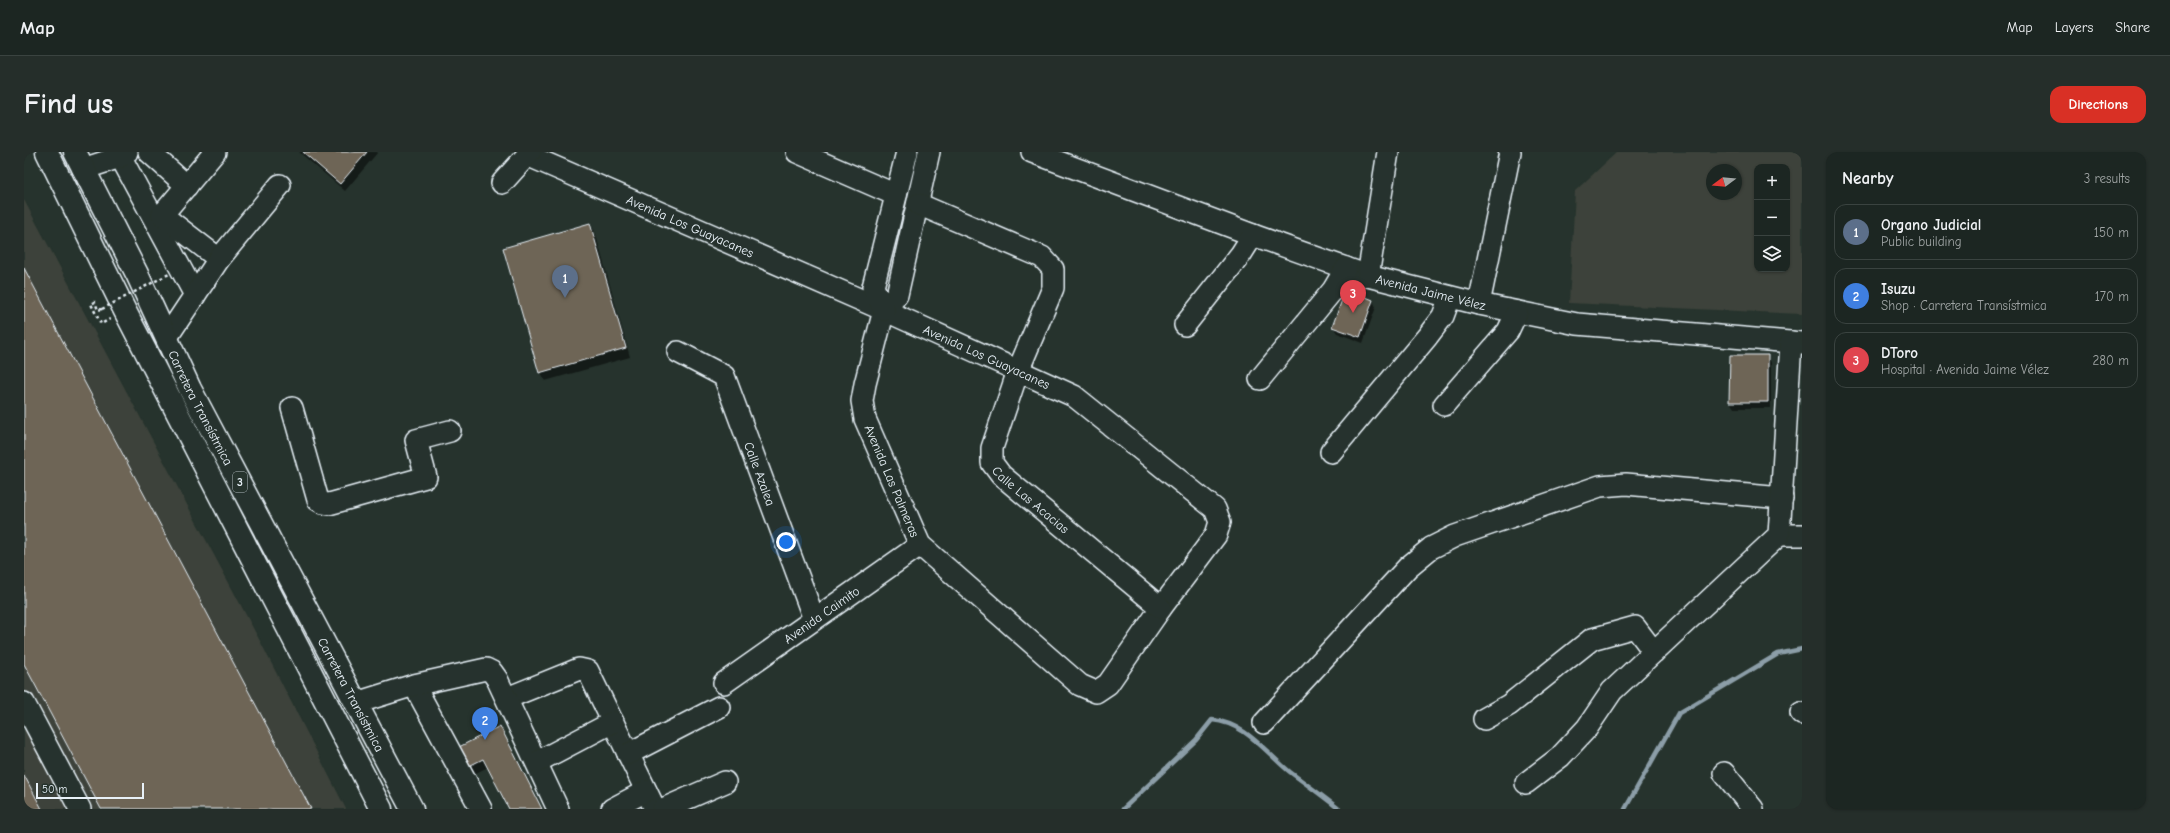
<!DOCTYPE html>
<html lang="en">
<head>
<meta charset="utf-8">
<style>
  body { margin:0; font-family:"Comic Neue",sans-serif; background:#252e2a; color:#f1f3f6 }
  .controls { position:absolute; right:12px; top:12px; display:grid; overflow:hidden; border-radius:8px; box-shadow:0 1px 3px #0004 }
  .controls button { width:36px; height:36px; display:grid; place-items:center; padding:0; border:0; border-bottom:1px solid #3a4340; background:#1c2622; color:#f1f3f6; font:20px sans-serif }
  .compass { position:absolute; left:1682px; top:12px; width:36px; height:36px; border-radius:50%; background:#1c2622; box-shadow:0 1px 3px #0004; rotate:254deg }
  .scale { position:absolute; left:12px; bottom:10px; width:108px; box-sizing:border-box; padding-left:4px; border:2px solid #e8f1f8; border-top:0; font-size:11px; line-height:14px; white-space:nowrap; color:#e8f1f8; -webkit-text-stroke:3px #26332d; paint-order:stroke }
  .you { position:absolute; left:762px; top:390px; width:14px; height:14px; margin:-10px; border:3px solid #fff; border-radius:50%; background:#1a73e8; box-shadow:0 0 0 6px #1a73e833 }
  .badge { display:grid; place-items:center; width:26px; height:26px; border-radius:50%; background:#d93025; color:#fff; font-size:13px; font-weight:700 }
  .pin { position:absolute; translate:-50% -33px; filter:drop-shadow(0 1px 2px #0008) }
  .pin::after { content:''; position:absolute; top:21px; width:14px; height:12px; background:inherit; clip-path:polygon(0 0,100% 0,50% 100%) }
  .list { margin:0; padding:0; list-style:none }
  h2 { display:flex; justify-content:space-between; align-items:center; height:52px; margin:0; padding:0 16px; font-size:17px }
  h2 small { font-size:13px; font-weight:400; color:#a0a5a5 }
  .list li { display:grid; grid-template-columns:26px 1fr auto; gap:12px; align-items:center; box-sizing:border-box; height:56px; margin:0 8px 8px; padding:0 8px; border:1px solid #3a4340; border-radius:12px }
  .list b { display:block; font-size:15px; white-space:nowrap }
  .list p { margin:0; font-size:13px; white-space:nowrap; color:#a0a5a5 }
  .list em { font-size:13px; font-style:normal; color:#a0a5a5 }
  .icon { flex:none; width:22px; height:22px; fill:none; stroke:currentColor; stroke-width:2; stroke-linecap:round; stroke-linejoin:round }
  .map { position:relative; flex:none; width:1778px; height:657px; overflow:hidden; border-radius:12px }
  header { display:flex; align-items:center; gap:24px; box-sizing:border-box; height:56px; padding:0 20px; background:#1c2622; border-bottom:1px solid #3a4340 }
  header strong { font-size:19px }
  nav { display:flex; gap:22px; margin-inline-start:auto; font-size:14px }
  .intro { display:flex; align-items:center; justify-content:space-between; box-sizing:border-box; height:96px; padding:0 24px }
  h1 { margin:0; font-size:28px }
  .button { padding:10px 18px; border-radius:12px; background:#d93025; color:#fff; font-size:14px; font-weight:700 }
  main { display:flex; gap:24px; padding:0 24px }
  aside { flex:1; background:#1c2622; border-radius:12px; box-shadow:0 1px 3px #0004 }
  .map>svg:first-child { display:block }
</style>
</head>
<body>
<header>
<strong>Map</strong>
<nav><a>Map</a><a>Layers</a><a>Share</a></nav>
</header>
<div class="intro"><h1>Find us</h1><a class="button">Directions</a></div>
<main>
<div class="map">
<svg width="1778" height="657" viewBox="0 0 1778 657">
  <rect width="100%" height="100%" fill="#26332d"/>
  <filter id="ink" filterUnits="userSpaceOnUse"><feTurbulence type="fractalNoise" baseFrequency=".025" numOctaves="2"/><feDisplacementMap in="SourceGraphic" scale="8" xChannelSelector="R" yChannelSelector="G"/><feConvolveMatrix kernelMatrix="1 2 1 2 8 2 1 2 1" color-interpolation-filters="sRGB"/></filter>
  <g filter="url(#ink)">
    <!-- built -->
    <path fill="#3c423a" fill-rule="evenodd" d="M1593 0H1778V162L1545 151 1551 39ZM1733 15H1763V117H1733ZM1688 18H1712V42H1688Z
      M0 48 236 489 322 657H0Z"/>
    <!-- shadow -->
    <path fill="#0007" d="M275 0H354L321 39Z
      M566 72 571 80 606 205 521 229 516 221 480 96Z
      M1349 149 1352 155 1339 191 1313 181 1309 175Z
      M1744 204 1747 211V256H1710L1706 250Z
      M475 576 518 657H486L464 615 450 622 446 614 436 596Z"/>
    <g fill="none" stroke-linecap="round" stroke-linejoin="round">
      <!-- stream -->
      <path stroke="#8c9ea8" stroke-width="4.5" d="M1099 657 1172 588 1188 568C1222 571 1241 600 1266 620 1282 632 1299 644 1315 657
        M1601 657 1655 561 1754 502 1778 497"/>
    </g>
    <!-- building -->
    <path fill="#6e6557" stroke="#e8f1f8" d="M279 0H343L316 32Z
      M566 71 602 196 515 221 479 96Z
      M0 116 287 657H77L0 512Z
      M1322 137 1349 148 1336 185 1308 175Z
      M1706 203H1744V250H1705Z
      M476 574 518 657H485L459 607 445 614 435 595Z
      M0 623 18 657H0Z"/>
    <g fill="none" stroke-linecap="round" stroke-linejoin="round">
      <defs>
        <g id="minor">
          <path d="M94 0 171 143"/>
          <path d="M125 0 163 34"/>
          <path d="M191 0 138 63 195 107"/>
          <path d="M773 0 872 43"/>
          <path id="s1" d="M1008 0 1229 83 1344 124 1455 152 1553 172 1778 191"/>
          <path id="s2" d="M503 3 860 158 1050 244 1191 357 1196 370 1192 383 1137 456 1084 532 1072 540 1056 533 896 393 841 267 838 249 841 232 860 158 873 143 905 0"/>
          <path d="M59 17 96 5 103 0"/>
          <path d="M478 31 506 0"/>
          <path id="s3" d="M894 52 1018 105 1029 117V136L994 219 968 296V311L977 323 1137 456"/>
          <path d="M1344 124 1364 0"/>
          <path d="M1455 152 1486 0"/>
          <path d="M860 158 849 135 883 0"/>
          <path d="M1161 173 1217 102 1229 83"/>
          <path d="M143 185 195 107 256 33"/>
          <path id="s4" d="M654 200 700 224 790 467"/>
          <path d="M1236 227 1309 138 1322 116"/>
          <path d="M1420 253 1484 179 1493 160"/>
          <path d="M268 256 294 348 299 351 305 352 402 325 392 288 426 279"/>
          <path d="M1307 300 1403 185 1419 164 1426 145"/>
          <path d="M1755 383H1778"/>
          <path id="s5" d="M700 531 896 393"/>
          <path d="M390 533 457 657"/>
          <path d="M483 546 555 517 564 519 631 657"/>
          <path d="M0 551 56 657"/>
          <path d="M332 551 390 533 462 517 468 520 473 527 534 657"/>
          <path d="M1777 561 1778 562"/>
          <path d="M1460 567 1485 553 1568 487 1611 475 1630 500"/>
          <path d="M1240 571 1384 415 1407 396 1431 384 1576 334 1602 332 1758 346"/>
          <path d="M604 602 695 555"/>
          <path d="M513 610 589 570"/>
          <path d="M1700 621 1729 657"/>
          <path d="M1502 631 1536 605 1563 576 1588 539 1755 383 1767 190"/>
          <path d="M588 657 622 639"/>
          <path d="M639 657 701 630"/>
        </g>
        <g id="major">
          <path d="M23 0 101 159 357 657"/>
          <path id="s6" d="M51 0 113 122 166 237 388 657"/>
        </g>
      </defs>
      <!-- minor casing -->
      <use href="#minor" stroke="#e8f1f8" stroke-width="24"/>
      <!-- major casing -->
      <use href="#major" stroke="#e8f1f8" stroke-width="25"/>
      <!-- path -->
      <path stroke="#e8f1f8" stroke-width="2.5" stroke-dasharray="3 3" stroke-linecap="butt" d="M78 157 74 158 71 150 67 152 77 172 86 167"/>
      <!-- minor -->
      <use href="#minor" stroke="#26332d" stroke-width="21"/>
      <!-- major -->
      <use href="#major" stroke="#26332d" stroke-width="22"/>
      <!-- path-bridge -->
      <path stroke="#e8f1f8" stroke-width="2.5" stroke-dasharray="3 3" stroke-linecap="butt" d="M78 157 145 122"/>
    </g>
  </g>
  <g text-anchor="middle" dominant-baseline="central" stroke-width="3" stroke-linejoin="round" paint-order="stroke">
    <!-- shield labels -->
    <rect fill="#26332d" stroke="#aeb8bb" stroke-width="1" x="209" y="320" width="14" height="20" rx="3"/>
    <g font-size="12" font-weight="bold" fill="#e8f1f8">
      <text x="216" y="330">3</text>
    </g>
    <!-- street labels -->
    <g font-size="13" fill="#e8f1f8" stroke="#26332d">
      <text stroke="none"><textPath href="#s2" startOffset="178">Avenida Los Guayacanes</textPath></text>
      <text stroke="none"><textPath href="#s1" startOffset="423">Avenida Jaime Vélez</textPath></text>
      <text stroke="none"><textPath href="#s2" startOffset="502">Avenida Los Guayacanes</textPath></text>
      <text stroke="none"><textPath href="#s6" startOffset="285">Carretera Transístmica</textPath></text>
      <text stroke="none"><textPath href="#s4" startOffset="156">Calle Azalea</textPath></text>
      <text transform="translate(868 329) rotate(67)">Avenida Las Palmeras</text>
      <text stroke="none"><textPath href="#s3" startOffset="410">Calle Las Acacias</textPath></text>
      <text stroke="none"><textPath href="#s5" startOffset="119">Avenida Caimito</textPath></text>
      <text stroke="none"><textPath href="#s6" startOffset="609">Carretera Transístmica</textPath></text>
    </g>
  </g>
</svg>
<div class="controls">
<button>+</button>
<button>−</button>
<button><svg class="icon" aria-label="layers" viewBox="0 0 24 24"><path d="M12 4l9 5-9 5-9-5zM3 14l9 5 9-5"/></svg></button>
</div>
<svg class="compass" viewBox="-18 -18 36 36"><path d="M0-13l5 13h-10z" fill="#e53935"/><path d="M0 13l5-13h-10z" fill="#a0a5a5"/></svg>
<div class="scale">50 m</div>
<div class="you"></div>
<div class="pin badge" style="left:541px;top:146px;background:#5c6f8a">1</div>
<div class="pin badge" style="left:461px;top:588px;background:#3f7fe0">2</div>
<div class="pin badge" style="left:1329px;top:161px;background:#e0444e">3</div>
</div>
<aside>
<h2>Nearby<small>3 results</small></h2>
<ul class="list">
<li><span class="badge" style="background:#5c6f8a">1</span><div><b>Organo Judicial</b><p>Public building</p></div><em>150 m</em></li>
<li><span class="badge" style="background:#3f7fe0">2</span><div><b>Isuzu</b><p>Shop · Carretera Transístmica</p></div><em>170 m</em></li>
<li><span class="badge" style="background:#e0444e">3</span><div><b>DToro</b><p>Hospital · Avenida Jaime Vélez</p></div><em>280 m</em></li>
</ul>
</aside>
</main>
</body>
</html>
